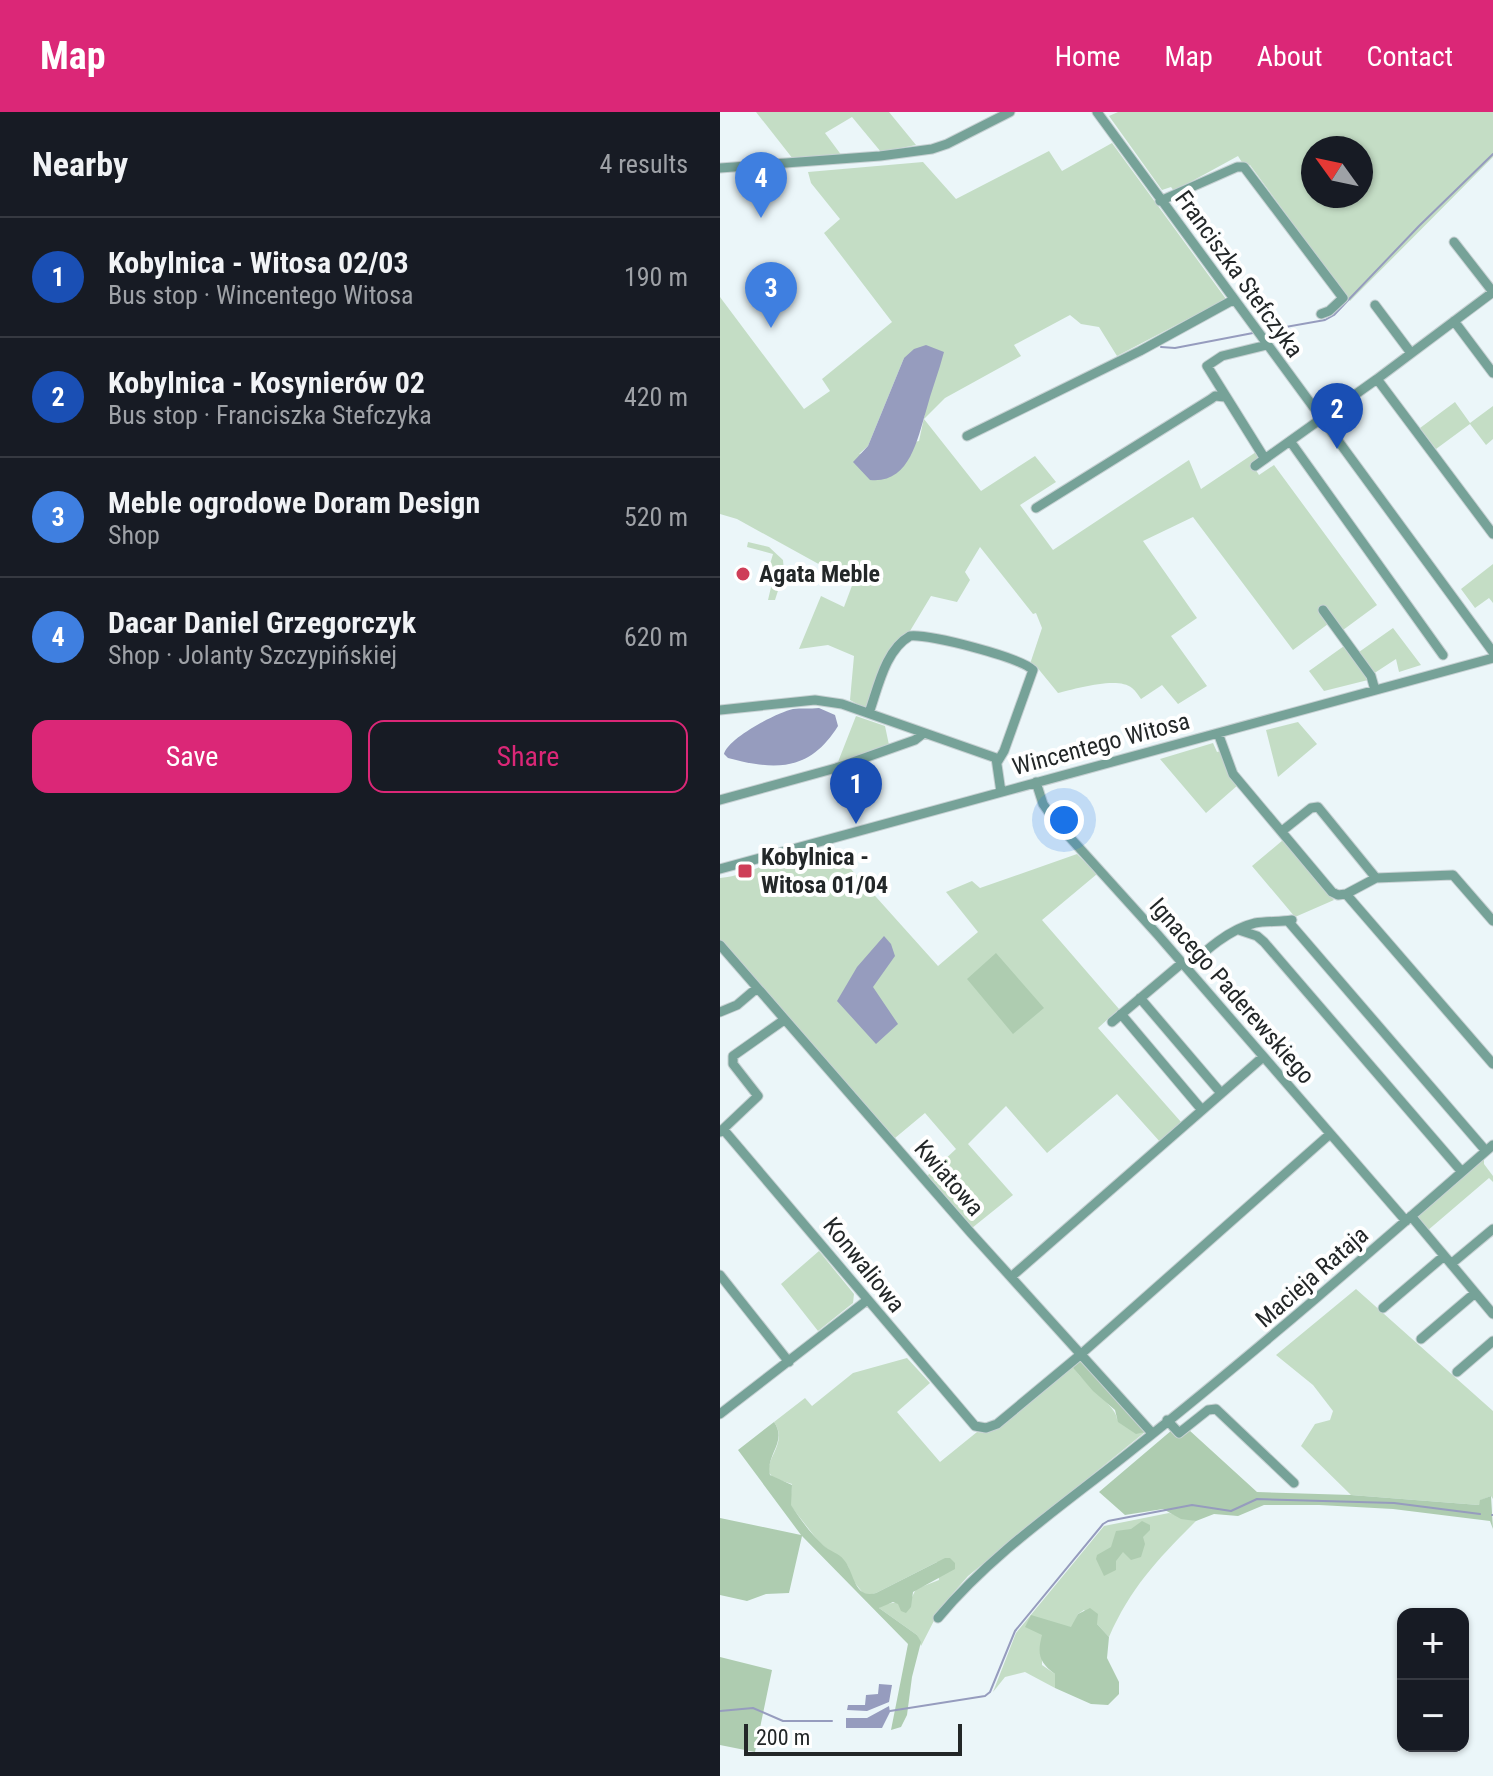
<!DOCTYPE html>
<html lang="en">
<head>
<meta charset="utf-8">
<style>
  body { margin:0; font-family:"Roboto Condensed",sans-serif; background:#242831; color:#f1f3f6 }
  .controls { position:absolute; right:24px; bottom:24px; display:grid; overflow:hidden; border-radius:16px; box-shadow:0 2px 6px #0004 }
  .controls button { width:72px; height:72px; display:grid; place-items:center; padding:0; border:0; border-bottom:2px solid #363941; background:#171b24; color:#f1f3f6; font:40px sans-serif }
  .compass { position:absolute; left:581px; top:24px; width:72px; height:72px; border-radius:50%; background:#171b24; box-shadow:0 2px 6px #0004; rotate:303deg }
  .scale { position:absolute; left:24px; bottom:20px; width:218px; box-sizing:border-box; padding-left:8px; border:4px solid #232728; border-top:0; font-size:22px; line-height:28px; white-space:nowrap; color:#232728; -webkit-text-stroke:6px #fff; paint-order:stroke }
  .you { position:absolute; left:344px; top:708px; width:28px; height:28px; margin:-20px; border:6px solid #fff; border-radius:50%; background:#1a73e8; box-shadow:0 0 0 12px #1a73e833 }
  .badge { display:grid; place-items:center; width:52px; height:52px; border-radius:50%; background:#db2777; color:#fff; font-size:26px; font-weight:700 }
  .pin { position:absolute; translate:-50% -66px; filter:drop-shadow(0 2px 4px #0008) }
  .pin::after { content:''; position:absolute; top:42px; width:28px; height:24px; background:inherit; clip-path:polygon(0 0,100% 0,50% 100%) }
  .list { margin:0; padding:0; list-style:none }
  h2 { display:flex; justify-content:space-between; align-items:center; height:104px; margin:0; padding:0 32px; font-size:34px }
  h2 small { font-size:26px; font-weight:400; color:#9ea1a6 }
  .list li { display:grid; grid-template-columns:52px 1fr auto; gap:24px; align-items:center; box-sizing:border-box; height:120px; padding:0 32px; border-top:2px solid #363941 }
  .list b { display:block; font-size:30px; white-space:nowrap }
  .list p { margin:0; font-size:26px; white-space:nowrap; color:#9ea1a6 }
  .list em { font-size:26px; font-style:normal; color:#9ea1a6 }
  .actions { display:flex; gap:16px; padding:24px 32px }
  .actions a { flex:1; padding:18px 0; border:2px solid #db2777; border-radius:16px; text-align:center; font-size:28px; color:#db2777 }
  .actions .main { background:#db2777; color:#fff }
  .map { position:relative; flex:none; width:773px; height:1664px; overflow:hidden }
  header { display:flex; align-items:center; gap:48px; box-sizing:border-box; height:112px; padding:0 40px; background:#db2777; color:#fff }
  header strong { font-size:38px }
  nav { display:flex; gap:44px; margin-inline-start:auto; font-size:28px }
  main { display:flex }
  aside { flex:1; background:#171b24 }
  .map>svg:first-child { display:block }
</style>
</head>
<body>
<header>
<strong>Map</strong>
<nav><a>Home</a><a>Map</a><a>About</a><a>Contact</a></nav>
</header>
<main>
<aside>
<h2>Nearby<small>4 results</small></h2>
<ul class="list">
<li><span class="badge" style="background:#1a4fb4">1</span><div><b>Kobylnica - Witosa 02/03</b><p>Bus stop · Wincentego Witosa</p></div><em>190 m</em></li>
<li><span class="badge" style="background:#1a4fb4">2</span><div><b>Kobylnica - Kosynierów 02</b><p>Bus stop · Franciszka Stefczyka</p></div><em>420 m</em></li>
<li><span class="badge" style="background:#3f7fe0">3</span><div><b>Meble ogrodowe Doram Design</b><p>Shop</p></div><em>520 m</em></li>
<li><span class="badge" style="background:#3f7fe0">4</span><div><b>Dacar Daniel Grzegorczyk</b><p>Shop · Jolanty Szczypińskiej</p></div><em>620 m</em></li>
</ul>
<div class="actions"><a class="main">Save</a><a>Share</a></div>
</aside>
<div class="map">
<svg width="773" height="1664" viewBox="0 0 773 1664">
  <rect width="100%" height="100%" fill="#ebf6f9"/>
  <!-- green -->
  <path fill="#c4ddc5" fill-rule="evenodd" d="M36 0H169L196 33 161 40 132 5 105 21 122 44 73 47Z
    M398 0H773V45L630 189 530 53 523 52 518 44 454 79 451 75 442 78 389 4ZM593 36H641V84H593Z
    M392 31 506 187 397 244 379 215 361 212 350 203 294 233 301 244 225 286 204 307 261 379 315 344 336 370 300 393 333 438 469 348 481 377 536 340 538 345 532 352 539 363 554 353 657 493 623 518 605 495 598 500 608 512 573 538 473 405 423 429 477 506 451 524 487 574 458 592 442 573 421 587C418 583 416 579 412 576 398 564 355 577 338 581L316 554 310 552 322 516 316 501 313 502 260 435 245 460 250 468 237 490 211 484 190 519 179 527 146 597 130 588 134 544 108 533 79 537 101 484 124 495 133 471 17 407 0 402V185L84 297 110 279 102 267 172 210 104 121 120 107 91 71 88 60 203 50 236 87 329 39 342 59ZM184 246 205 301 199 329 139 342 148 334Z
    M735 290 750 311 773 294V327L766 333 750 312 716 337 700 316Z
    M28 430 49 435 63 448 64 460 55 488H48L52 471 45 469 53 442 27 435Z
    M773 452V491L769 486 755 496 741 477Z
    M673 516 701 553 679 560 676 547 653 562 639 540Z
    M624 534 648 568 604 579 589 559Z
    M136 604 165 614 169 633 118 650Z
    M578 610 597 632 558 665 546 618Z
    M493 631 497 640 501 639 518 673 486 701 440 647Z
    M563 728 614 788 575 805 532 754Z
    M113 737 218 854 258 820 226 780 252 769 260 776 357 742 377 762 322 808 399 897 378 916 461 1010 441 1031 397 982 327 1041 286 994 248 1032 293 1083 252 1116 207 1064 236 1037 205 1001 175 1026 0 829V766C21 764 37 755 56 750 74 744 94 739 113 737Z
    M764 1044V1052L773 1064V1070L769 1066 707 1119 698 1109V1104Z
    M99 1139 134 1182 133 1191 98 1219 61 1172Z
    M636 1177 773 1299V1387L771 1384 761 1388 759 1393 631 1383 581 1334 595 1312 610 1308 613 1299 593 1273 556 1243Z
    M187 1246 210 1271 177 1300 220 1350 257 1320 267 1321 277 1317 352 1253C361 1270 397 1294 397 1307L425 1320 248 1464 221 1495 201 1534 197 1523 159 1496 164 1492 190 1489 196 1477 219 1468 217 1450 156 1481 149 1483 143 1481 131 1466 128 1454 99 1430 70 1393 72 1372 53 1366 48 1359C50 1341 67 1329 54 1310L85 1286 92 1294 133 1261Z
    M449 1401 476 1409C438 1447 411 1475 389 1525L364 1498 358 1502 352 1515 322 1523V1553L335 1562V1576L305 1560 285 1565 273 1580 296 1521 384 1414Z"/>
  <!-- forest -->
  <path fill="#aeccb0" d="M276 841 324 896 293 922 247 867Z
    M359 1247 425 1320 416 1322 398 1310 395 1298 373 1279 354 1257 352 1253Z
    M54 1310C68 1330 45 1343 50 1363L72 1373 71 1393C80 1407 91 1422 103 1433 109 1439 119 1441 124 1448 134 1459 134 1488 156 1481L225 1446H230L235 1451V1457L193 1480 191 1495 186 1501 181 1499 178 1492 173 1490 159 1496 197 1523 201 1530 192 1565 187 1603 181 1615 171 1618 188 1532 82 1424 69 1481 46 1482 27 1489 0 1483V1406L81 1423 18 1338Z
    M452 1318 460 1326 469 1318 537 1380 631 1383 759 1393 760 1388 771 1384 773 1417 770 1409 673 1397 599 1393H544L518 1404 494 1402 476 1409 461 1407 443 1397 405 1403 379 1380Z
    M422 1409 430 1413V1418L423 1425 425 1432 421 1445 411 1448 403 1440 396 1449V1458L384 1464 376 1447 377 1443 391 1435 396 1419 411 1417Z
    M370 1496 378 1502 377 1512 389 1525 387 1546 399 1570V1582L388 1593 371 1592 335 1576V1562C319 1550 317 1542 322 1523L305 1515 311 1503 351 1515 358 1502Z
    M0 1545 52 1558 35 1640 0 1633Z"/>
  <!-- water -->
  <path fill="#969cbe" d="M206 233 224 240C219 260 211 279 206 299 197 329 189 372 150 368L133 350 148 334 184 246 194 237Z
    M99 596 115 603 118 614C90 659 56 659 8 646L4 642C8 626 56 601 73 597 81 596 90 597 99 596Z
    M164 824 171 832 175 844 153 875 178 912 156 932 117 889 137 855Z
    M159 1572 172 1573 169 1590 147 1599 127 1598 128 1593H145L146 1583 158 1582Z
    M169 1594 170 1600 162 1616H126V1606H147Z"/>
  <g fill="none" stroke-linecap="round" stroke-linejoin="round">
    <!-- stream -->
    <path stroke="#969cbe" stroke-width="2" d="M549 218 605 208 614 203 699 114 773 42
      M441 235 455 236 533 221
      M772 1403H773
      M0 1599 33 1596 63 1609H112
      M170 1599 265 1584 270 1580 295 1519 383 1412 388 1409 472 1393 511 1399 537 1387 674 1391 760 1402"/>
    <defs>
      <path id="minor" d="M377 0 773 540
        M0 56 160 44 212 37 227 32 290 0
        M440 89 517 55H524L623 186 609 199 601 202
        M734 130 773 180
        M655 193 691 241
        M734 209 773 261
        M657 267 773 422
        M247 324 420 239 513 188
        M570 329 723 543
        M545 347 487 254 502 244 547 233
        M535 354 657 267 773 180
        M316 396 491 287 495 284 505 285
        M603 498 651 564 655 578
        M0 598 95 588 122 592 276 646 281 680
        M149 601C158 576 165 538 190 524 210 522 299 545 313 558L284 639 278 649
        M498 621 513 662 612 780 618 783 626 782
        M316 670 323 692 335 709 438 823 686 1109
        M0 688 116 656 195 628 204 621
        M562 719 591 696 598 695 656 766 733 763 773 809
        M0 757 773 546
        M656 766 626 782 773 952
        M568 809 766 1039
        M519 818 537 824 544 830 742 1060
        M0 833 251 1121 432 1321
        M467 856C485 839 509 817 535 811 546 809 560 810 572 808
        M420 886 501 981
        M0 900 17 893 37 876
        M401 902 482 998
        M392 910 462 851
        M3 1017 255 1314 266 1316 277 1312 360 1243 610 1022
        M0 1020 38 984 13 952V944L64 908
        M691 1104 773 1202
        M731 1152 773 1117
        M0 1163 69 1250
        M291 1165 543 945
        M663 1196 724 1144
        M701 1227 755 1181
        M737 1260 773 1229
        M0 1302 146 1189
        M447 1308 459 1321 488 1298 496 1297 574 1371
        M218 1506C274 1439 348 1390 416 1335 538 1238 655 1136 773 1033"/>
    </defs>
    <!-- minor casing -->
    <use href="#minor" stroke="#c7d1d3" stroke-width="11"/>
    <!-- minor -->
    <use href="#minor" stroke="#76a298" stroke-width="9"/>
  </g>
  <!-- markers -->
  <g fill="#ce3e58" stroke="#fff" stroke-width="3">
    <circle cx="23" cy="462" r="8"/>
    <rect x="17" y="751" width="16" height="16" rx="4"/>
  </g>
  <g text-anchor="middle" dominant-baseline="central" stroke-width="8" stroke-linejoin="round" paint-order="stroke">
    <!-- street labels -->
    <g font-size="24" fill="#232728" stroke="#fff">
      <text transform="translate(519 162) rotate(54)">Franciszka Stefczyka</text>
      <text transform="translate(381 632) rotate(-15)">Wincentego Witosa</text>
      <text transform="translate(512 879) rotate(49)">Ignacego Paderewskiego</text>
      <text transform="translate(229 1066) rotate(49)">Kwiatowa</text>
      <text transform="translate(144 1153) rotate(51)">Konwaliowa</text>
      <text transform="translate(592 1165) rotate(-41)">Macieja Rataja</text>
    </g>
    <!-- poi labels -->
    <g font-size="24" font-weight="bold" fill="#232728" stroke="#fff" text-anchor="start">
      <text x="39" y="462">Agata Meble</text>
      <text x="41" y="745">Kobylnica -<tspan x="41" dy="28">Witosa 01/04</tspan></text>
    </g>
  </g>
</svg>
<div class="controls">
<button>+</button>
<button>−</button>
</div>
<svg class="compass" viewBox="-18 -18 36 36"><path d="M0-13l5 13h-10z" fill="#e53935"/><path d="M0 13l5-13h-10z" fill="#9ea1a6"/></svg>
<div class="scale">200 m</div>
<div class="you"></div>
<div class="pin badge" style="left:136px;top:712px;background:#1a4fb4">1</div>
<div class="pin badge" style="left:617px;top:337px;background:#1a4fb4">2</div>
<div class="pin badge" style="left:51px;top:216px;background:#3f7fe0">3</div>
<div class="pin badge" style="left:41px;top:106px;background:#3f7fe0">4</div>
</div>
</main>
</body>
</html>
